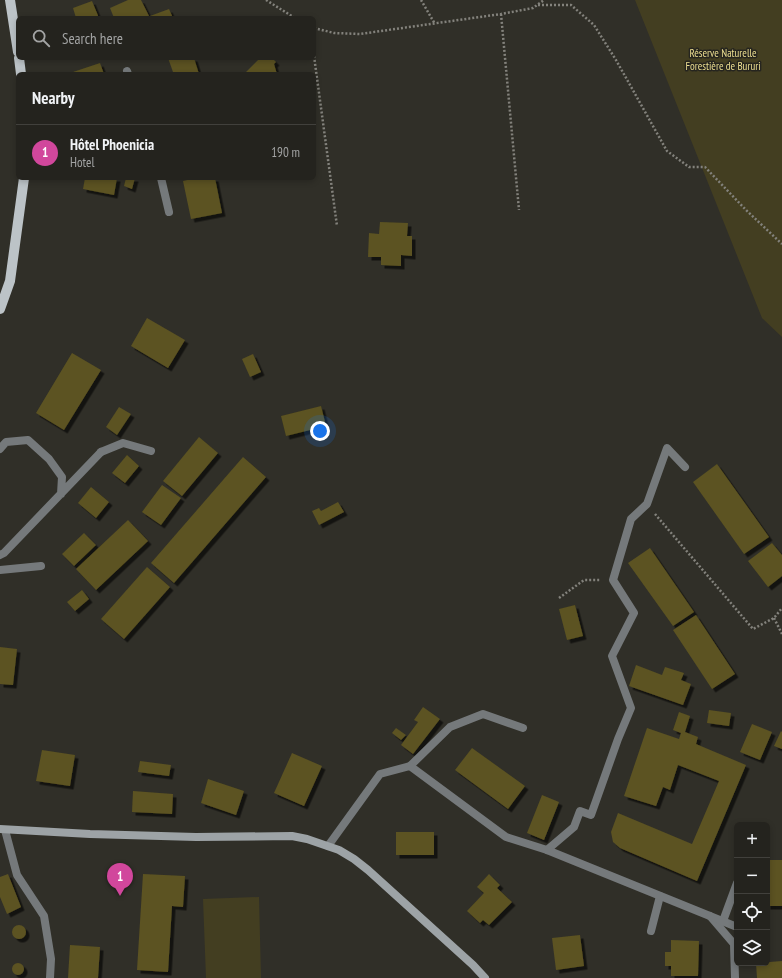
<!DOCTYPE html>
<html lang="en">
<head>
<meta charset="utf-8">
<style>
  body { margin:0; font-family:"PT Sans Narrow",sans-serif; background:#2c2b27; color:#f1f3f6 }
  .controls { position:absolute; right:12px; bottom:12px; display:grid; overflow:hidden; border-radius:6px; box-shadow:0 2px 6px #0003 }
  .controls button { width:36px; height:36px; display:grid; place-items:center; padding:0; border:0; border-bottom:1px solid #41403c; background:#24231e; color:#f1f3f6; font:20px sans-serif }
  .you { position:absolute; left:320px; top:431px; width:14px; height:14px; margin:-10px; border:3px solid #fff; border-radius:50%; background:#1a73e8; box-shadow:0 0 0 6px #1a73e833 }
  .badge { display:grid; place-items:center; width:26px; height:26px; border-radius:50%; background:#bca0f2; color:#fff; font-size:13px; font-weight:700 }
  .pin { position:absolute; translate:-50% -33px; filter:drop-shadow(0 1px 2px #0008) }
  .pin::after { content:''; position:absolute; top:21px; width:14px; height:12px; background:inherit; clip-path:polygon(0 0,100% 0,50% 100%) }
  .list { margin:0; padding:0; list-style:none }
  h2 { display:flex; justify-content:space-between; align-items:center; height:52px; margin:0; padding:0 16px; font-size:17px }
  h2 small { font-size:13px; font-weight:400; color:#a3a4a4 }
  .list li { display:grid; grid-template-columns:26px 1fr auto; gap:12px; align-items:center; box-sizing:border-box; height:56px; padding:0 16px; border-top:1px solid #41403c }
  .list b { display:block; font-size:15px; white-space:nowrap }
  .list p { margin:0; font-size:13px; white-space:nowrap; color:#a3a4a4 }
  .list em { font-size:13px; font-style:normal; color:#a3a4a4 }
  .icon { flex:none; width:22px; height:22px; fill:none; stroke:currentColor; stroke-width:2; stroke-linecap:round; stroke-linejoin:round }
  .map { position:relative; flex:none; width:782px; height:978px; overflow:hidden }
  .search { position:absolute; background:#24231e; box-shadow:0 2px 6px #0003; left:16px; top:16px; width:300px; height:44px; display:flex; align-items:center; gap:10px; box-sizing:border-box; padding:0 14px; border-radius:6px; color:#a3a4a4; font-size:15px }
  .panel { position:absolute; background:#24231e; box-shadow:0 2px 6px #0003; left:16px; top:72px; width:300px; height:108px; border-radius:6px }
  .map>svg:first-child { display:block }
</style>
</head>
<body>
<div class="map">
<svg width="782" height="978" viewBox="0 0 782 978">
  <defs>
    <filter id="shadow"><feDropShadow dx="3.5" dy="3.5" stdDeviation="0" flood-color="#0009"/></filter>
  </defs>
  <rect width="100%" height="100%" fill="#302f28"/>
  <!-- green -->
  <path fill="#433e21" d="M635 0H782V337L762 318Z
    M259 897 261 978H206L203 899Z"/>
  <!-- building -->
  <path fill="#5b5221" filter="url(#shadow)" d="M128 0H141L150 18H114L110 8Z
    M92 1 99 18H76L73 8Z
    M169 9 173 18H151L150 16Z
    M168 58H194L199 74H168L173 72Z
    M260 58H272L276 62 274 64 277 74H244Z
    M100 63 104 74H74L73 72Z
    M85 178H117L114 195 83 189Z
    M126 178H135L132 189 124 186Z
    M196 178H215L222 213 191 219 183 181Z
    M380 222 408 223 407 236H412V256L401 255V266L381 265V257H368L369 233 379 234Z
    M147 318 185 340 168 368 131 346Z
    M72 353 101 370 64 430 36 413Z
    M253 354 261 372 250 377 242 359Z
    M321 406 326 426 286 436 281 416Z
    M119 407 131 414 117 435 106 427Z
    M199 437 218 453 182 496 163 481Z
    M127 455 139 466 125 483 112 473Z
    M243 457 266 477 174 583 151 563Z
    M717 464 769 537 744 554 693 482Z
    M162 485 181 498 161 525 142 512Z
    M91 487 109 502 96 518 78 503Z
    M338 502 344 512 319 525 312 511 319 508 321 511Z
    M128 520 148 541 96 590 76 569Z
    M84 533 96 545 74 566 62 554Z
    M772 543 782 555V576L768 587 748 561Z
    M650 548 694 612 673 626 628 563Z
    M147 567 170 587 124 639 101 619Z
    M82 590 89 599 75 611 67 602Z
    M575 605 583 636 567 640 559 609Z
    M696 615 735 674 712 689 673 630Z
    M0 647 17 649 13 685 0 684Z
    M636 665 662 675 665 667 684 673 681 680 691 684 683 705 629 686Z
    M423 707 440 719 413 754 401 745 418 722 414 720Z
    M709 710 731 713 729 726 707 723Z
    M679 712 690 716 685 732 698 737 696 744 746 765 697 881 620 848 613 842 611 832 618 813 692 844 719 781 678 765 670 790 663 787 656 806 624 796 647 728 679 739 681 733 673 730Z
    M752 724 772 732 760 760 740 752Z
    M396 728 406 735 401 740 392 733Z
    M781 731 782 732V749L774 746Z
    M472 748 525 786 508 809 455 770Z
    M42 750 75 755 70 786 36 781Z
    M292 753 322 766 304 806 274 793Z
    M140 761 171 765 169 776 138 772Z
    M208 779 244 791 236 815 201 803Z
    M133 791 173 794 172 814 132 812Z
    M542 795 559 802 544 840 527 833Z
    M396 832H434V855H396Z
    M767 860H782V906H767Z
    M8 874 21 907 7 914 0 897V877Z
    M143 874 185 876 183 907 172 906 168 972 137 970Z
    M489 874 500 885 497 888 512 902 489 925 483 920 480 923 467 911 484 893 477 887Z
    M12 932a7 7 0 1 1 14 0a7 7 0 1 1-14 0Z
    M580 935 584 966 556 970 552 938Z
    M671 940 699 941 698 976H671V966H665V952H671Z
    M70 945 100 947 98 978H68Z
    M782 961V978H757L756 963Z
    M12 969a6 6 0 1 1 12 0a6 6 0 1 1-12 0Z"/>
  <g fill="none" stroke-linecap="round" stroke-linejoin="round">
    <!-- path -->
    <path stroke="#83827c" stroke-width="2.5" stroke-dasharray="2 2" stroke-linecap="butt" d="M266 0 295 18
      M421 0 435 24
      M538 5H571L594 25 616 60 667 151 689 167H705L746 210 782 244
      M501 14 519 210
      M314 28 334 33 360 34 501 14 533 8 544 0
      M314 56 337 226
      M655 514 753 629 774 618 782 608
      M559 598 584 580H600
      M774 618 782 634"/>
    <!-- lane -->
    <path stroke="#75797b" stroke-width="8" d="M127 71 128 74
      M101 452 123 443 151 451
      M0 570 41 566
      M410 766 450 727 483 714 523 728
      M547 850 574 827 580 811 591 815 618 739 631 708 612 656 634 613 613 580 631 519 647 504 667 448 685 467
      M710 916 734 944 735 978
      M723 921 737 883
      M651 931 660 896"/>
    <!-- street -->
    <path stroke="#75797b" stroke-width="8" d="M161 178 169 212
      M0 449 6 442 28 440 49 459 62 477 61 494
      M0 555 4 553 101 452
      M5 830 17 875 44 916 51 959 50 978
      M328 846 380 774 410 766 506 837 547 850 737 927"/>
    <!-- secondary -->
    <path stroke="#9da3a6" stroke-width="8" d="M0 829 90 834 196 837 292 836 307 839 339 850 354 859 368 870 473 965 485 978"/>
    <!-- primary -->
    <path stroke="#bcc3c7" stroke-width="10" d="M10 0 18 52
      M19 58 21 74
      M0 309 10 281 24 178"/>
  </g>
  <g text-anchor="middle" dominant-baseline="central" stroke-width="3" stroke-linejoin="round" paint-order="stroke">
    <!-- park labels -->
    <g font-size="11" fill="#ecde90" stroke="#26251f">
      <text x="723" y="53">Réserve Naturelle<tspan x="723" dy="13">Forestière de Bururi</tspan></text>
    </g>
  </g>
</svg>
<div class="controls">
<button>+</button>
<button>−</button>
<button><svg class="icon" aria-label="locate" viewBox="0 0 24 24"><circle cx="12" cy="12" r="6"/><path d="M12 2v4M12 18v4M2 12h4M18 12h4"/></svg></button>
<button><svg class="icon" aria-label="layers" viewBox="0 0 24 24"><path d="M12 4l9 5-9 5-9-5zM3 14l9 5 9-5"/></svg></button>
</div>
<div class="you"></div>
<div class="pin badge" style="left:120px;top:896px;background:#d1479c">1</div>
<div class="search"><svg class="icon" aria-label="search" viewBox="0 0 24 24"><circle cx="10" cy="10" r="6"/><path d="M15 15l6 6"/></svg>Search here</div>
<section class="panel">
<h2>Nearby<small></small></h2>
<ul class="list">
<li><span class="badge" style="background:#d1479c">1</span><div><b>Hôtel Phoenicia</b><p>Hotel</p></div><em>190 m</em></li>
</ul>
</section>
</div>
</body>
</html>
